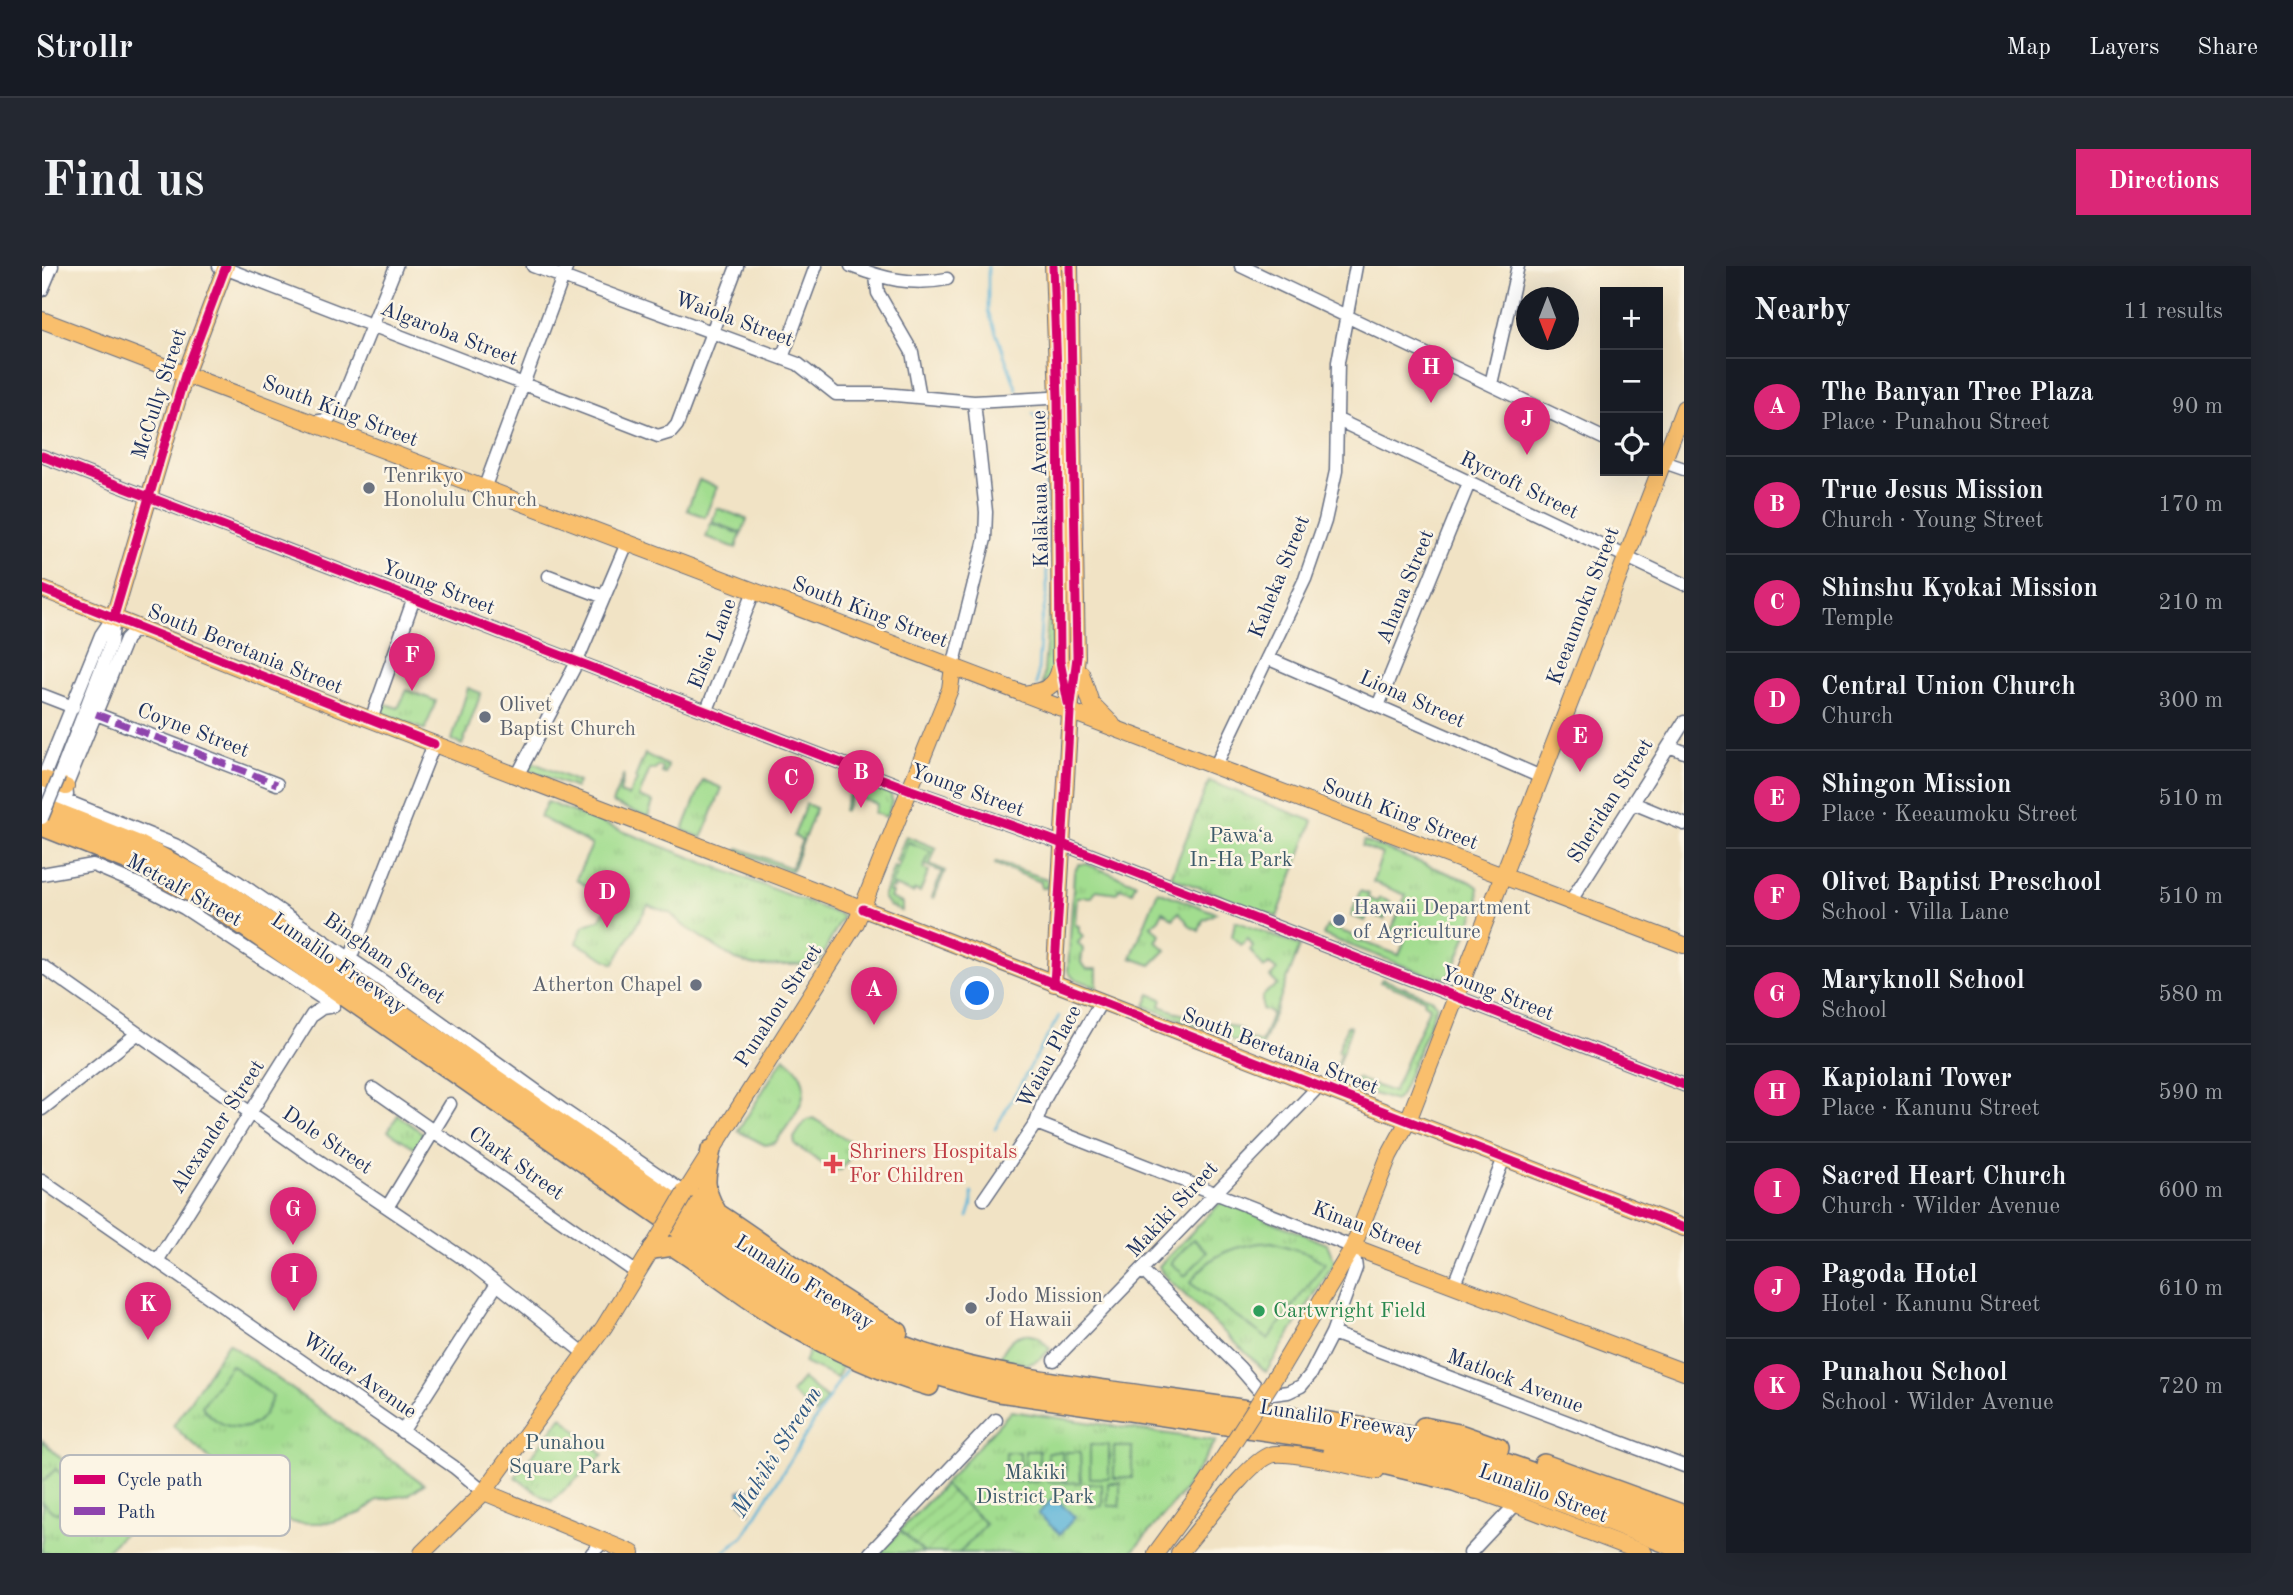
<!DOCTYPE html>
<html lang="en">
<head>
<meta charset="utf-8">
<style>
  body { margin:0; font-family:"Old Standard TT",serif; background:#242831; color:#f1f3f6 }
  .controls { position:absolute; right:21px; top:21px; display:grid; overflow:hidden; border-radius:0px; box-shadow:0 7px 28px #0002 }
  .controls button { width:63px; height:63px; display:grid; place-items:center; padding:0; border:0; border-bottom:2px solid #363941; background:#171b24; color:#f1f3f6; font:35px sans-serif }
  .compass { position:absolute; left:1474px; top:21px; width:63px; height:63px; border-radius:50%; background:#171b24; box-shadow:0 7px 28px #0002; rotate:180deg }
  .you { position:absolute; left:936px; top:728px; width:24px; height:24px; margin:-18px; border:5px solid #fff; border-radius:50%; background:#1a73e8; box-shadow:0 0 0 10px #1a73e833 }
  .badge { display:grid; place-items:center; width:46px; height:46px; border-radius:50%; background:#db2777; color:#fff; font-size:23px; font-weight:700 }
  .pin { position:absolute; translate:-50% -58px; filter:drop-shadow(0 2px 4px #0008) }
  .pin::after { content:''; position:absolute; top:37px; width:24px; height:21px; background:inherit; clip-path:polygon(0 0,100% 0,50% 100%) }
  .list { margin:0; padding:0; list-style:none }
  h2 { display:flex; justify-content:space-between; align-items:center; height:91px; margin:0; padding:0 28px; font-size:30px }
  h2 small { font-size:23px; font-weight:400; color:#9ea1a6 }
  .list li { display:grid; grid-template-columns:46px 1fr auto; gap:21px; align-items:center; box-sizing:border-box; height:98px; padding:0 28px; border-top:2px solid #363941 }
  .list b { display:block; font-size:26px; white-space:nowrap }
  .list p { margin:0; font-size:23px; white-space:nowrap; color:#9ea1a6 }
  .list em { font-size:23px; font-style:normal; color:#9ea1a6 }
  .icon { flex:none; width:38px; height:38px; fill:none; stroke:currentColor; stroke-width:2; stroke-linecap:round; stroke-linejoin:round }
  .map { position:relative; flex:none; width:1642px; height:1287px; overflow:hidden; border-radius:0px }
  header { display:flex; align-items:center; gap:42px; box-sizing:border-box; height:98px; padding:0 35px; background:#171b24; border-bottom:2px solid #363941 }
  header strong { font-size:33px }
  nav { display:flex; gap:38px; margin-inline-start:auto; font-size:24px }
  .intro { display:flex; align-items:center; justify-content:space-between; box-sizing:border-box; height:168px; padding:0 42px }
  h1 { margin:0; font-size:49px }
  .button { padding:18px 32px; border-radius:0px; background:#db2777; color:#fff; font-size:24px; font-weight:700 }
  main { display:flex; gap:42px; padding:0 42px }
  aside { flex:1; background:#171b24; border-radius:0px; box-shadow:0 7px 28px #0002 }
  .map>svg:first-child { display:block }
</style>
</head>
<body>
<header>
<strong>Strollr</strong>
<nav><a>Map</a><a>Layers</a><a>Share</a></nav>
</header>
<div class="intro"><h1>Find us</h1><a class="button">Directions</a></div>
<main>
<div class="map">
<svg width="1642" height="1287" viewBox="0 0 1642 1287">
  <defs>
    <pattern id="grass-tufts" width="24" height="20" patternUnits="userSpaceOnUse" patternTransform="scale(1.75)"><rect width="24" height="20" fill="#a2dd8f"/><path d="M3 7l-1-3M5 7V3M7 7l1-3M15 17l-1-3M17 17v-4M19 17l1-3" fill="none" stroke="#8bbe7e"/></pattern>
    <pattern id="garden-furrows" width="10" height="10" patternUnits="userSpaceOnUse" patternTransform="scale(1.75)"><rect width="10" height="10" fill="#a2dd8f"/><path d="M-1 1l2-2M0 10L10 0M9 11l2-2" fill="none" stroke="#8bbe7e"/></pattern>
  </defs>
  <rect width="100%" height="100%" fill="#fcf5e5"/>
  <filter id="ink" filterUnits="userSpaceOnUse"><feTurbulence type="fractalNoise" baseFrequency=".0143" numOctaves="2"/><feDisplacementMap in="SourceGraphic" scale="14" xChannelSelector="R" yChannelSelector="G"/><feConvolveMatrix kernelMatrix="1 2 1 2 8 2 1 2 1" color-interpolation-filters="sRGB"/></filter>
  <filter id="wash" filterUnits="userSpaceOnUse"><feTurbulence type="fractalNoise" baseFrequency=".00686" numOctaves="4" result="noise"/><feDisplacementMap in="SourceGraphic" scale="28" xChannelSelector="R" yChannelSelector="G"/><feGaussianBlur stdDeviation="1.57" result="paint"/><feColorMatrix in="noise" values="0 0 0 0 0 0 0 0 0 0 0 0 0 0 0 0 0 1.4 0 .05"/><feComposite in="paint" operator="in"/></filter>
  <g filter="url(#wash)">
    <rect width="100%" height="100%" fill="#f1e3c5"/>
    <!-- grass -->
    <path fill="url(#grass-tufts)" stroke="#5e8676" stroke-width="2" d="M1014 321 1011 408 1001 420 1006 352Z
      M426 422 439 427 420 479 410 474Z
      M365 424 394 435 383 464 335 445 338 436 356 442Z
      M603 488 626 500 623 508 620 507 621 502 616 500 613 504 608 503 598 528 597 531 611 536 606 551 570 537 582 508 578 527 586 530 595 514 593 512Z
      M491 490 490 496 536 516 533 522 487 504 485 502Z
      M813 512 849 528 850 536 844 551 832 547 835 538 810 529 803 545 801 544Z
      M661 514 680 522 660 572 641 564Z
      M1167 515 1271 555 1235 651 1129 611Z
      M505 536 801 650 776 698 714 700 694 694 642 660 628 647 606 639 572 698 535 677 541 660 557 654 568 637 534 613 550 579 498 551Z
      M764 538 774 542 750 604 747 605 695 585 697 582 749 602 760 574 752 570Z
      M864 570 894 582 888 598 903 605 892 632 890 631 900 606 883 599 888 585 867 576 858 597 854 595Z
      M1322 575 1429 616 1436 621 1437 635 1412 703 1404 712 1391 711 1281 669 1285 660 1316 671V674L1357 689 1364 671 1349 665 1364 629 1331 616 1340 588 1320 580Z
      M954 596 1005 613V622H999V616L953 598Z
      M1037 598H1045L1094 617 1090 626 1078 622 1075 627 1054 624 1050 631H1035L1033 659 1037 660V666L1041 670 1036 677 1041 683 1039 697 1045 703H1055V721L1031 712 1026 705 1032 606Z
      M852 600 856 602 850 618 852 620 851 623 848 622 847 625 850 627 848 632 860 637V645L847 640 841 631Z
      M1116 625 1174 647 1161 654 1157 665 1149 661 1137 646 1131 653 1121 645 1117 653 1109 660 1119 669 1114 675 1124 684 1109 699 1089 692Z
      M1318 625 1327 628 1326 632 1336 636 1338 632 1349 636 1342 653 1326 647 1323 655 1309 650Z
      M1193 655 1258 680 1218 785 1103 740 1108 728 1120 733 1118 740 1178 763 1181 757 1200 764 1198 770 1219 777 1230 747 1220 743V731L1227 724 1236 719 1228 711 1235 704 1227 698 1222 702 1208 684 1211 681 1206 673 1199 679 1190 671Z
      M1340 713 1389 732 1395 739 1358 830 1353 835 1311 821 1314 812 1351 826 1388 740 1382 737 1383 733 1338 716Z
      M1305 760 1309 761 1291 813 1289 812 1299 787 1296 785Z
      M742 791C781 819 754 848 733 877L723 879 696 865Z
      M356 849 382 868 373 882 346 865Z
      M771 852 812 878V885L799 904H790L753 879 752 872 763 855Z
      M1180 935 1285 978 1293 996 1224 1106 1120 1007 1117 1000Z
      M983 1068 997 1071 1008 1083C991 1104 981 1099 957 1092 965 1080 968 1071 983 1068Z
      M186 1077 382 1218 366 1229 335 1234 319 1247 286 1257H254L242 1254 225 1245 131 1160Z
      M969 1145 1174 1175 1141 1226 1089 1287H838Z
      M520 1151 561 1189 509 1236 473 1211Z
      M0 1174 89 1261 62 1287H0Z"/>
    <!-- garden -->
    <path fill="url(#garden-furrows)" stroke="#5e8676" stroke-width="2" d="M902 1219 944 1258 917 1287H882L858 1264Z"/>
    <!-- pitch -->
    <path fill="#a2dd8f" stroke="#5e8676" stroke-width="2" d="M657 214 675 221 663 251 645 244Z
      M675 242 705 253 700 267 670 256Z
      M669 257 699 268 694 282 664 271Z
      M866 576 889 585 881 603 887 605 878 626 873 624 871 627 849 619Z
      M1151 973 1165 986 1143 1010 1129 997Z
      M1230 976 1265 987 1283 997 1226 1073 1148 1017C1168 987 1195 978 1230 976Z
      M769 1079 803 1094 795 1112 762 1097Z
      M189 1099 231 1130C228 1137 225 1145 220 1151 203 1172 172 1159 160 1140Z
      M761 1113 785 1133 773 1148 749 1127Z
      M1048 1179H1067V1212H1048Z
      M1072 1181H1090V1212H1072Z
      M983 1185H997V1215L983 1216Z
      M964 1186H978V1215L964 1216Z
      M1006 1186H1020L1021 1216H1006Z
      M1024 1186H1038L1039 1216 1024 1217Z
      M14 1203 37 1226 16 1247 11 1246 0 1236V1216Z
      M1066 1217H1078V1240H1066Z
      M1046 1218H1060V1240L1047 1241Z"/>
    <!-- water -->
    <path fill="#5bb4d8" stroke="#3b729b" stroke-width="2" d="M705 1221 710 1226 707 1246 699 1236 697 1225Z
      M1012 1231 1033 1251 1018 1268 996 1248Z"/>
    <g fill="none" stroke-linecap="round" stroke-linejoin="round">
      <!-- stream -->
      <path stroke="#5bb4d8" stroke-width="2.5" d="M946 0V45L975 124
        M991 148 1003 167 1005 329 999 357 995 419
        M953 863 1017 750
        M926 951 930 939V927
        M681 1287 702 1269 807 1099"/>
    </g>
  </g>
  <g filter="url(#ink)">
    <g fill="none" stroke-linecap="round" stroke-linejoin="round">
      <defs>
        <path id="minor" d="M177 0 616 170 629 166 635 159 695 0
          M491 0 756 98 794 128H842L932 136 1025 131
          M809 0C842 13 870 20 905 13
          M1199 0 1563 173
          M834 10 836 27 870 86 878 131
          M0 24 10 0
          M740 92 774 0
          M1449 118 1476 0
          M1296 154 1642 318
          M271 156 285 154 297 142 354 0
          M0 190 869 524 1005 572 1642 819
          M1616 194 1642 203
          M442 223 525 0
          M507 310 562 331
          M1225 392 1499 511
          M911 401 943 273 944 246 932 136
          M0 429 31 441
          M1336 440 1427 217
          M665 444 712 325
          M54 448 235 518
          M329 454 372 332
          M1627 480 1642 486
          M1173 501 1263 313 1283 255 1294 205 1296 96 1314 0
          M475 510 532 402 585 277
          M17 511 69 377 72 351
          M0 515 59 369 72 350
          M0 525 133 579 196 616 367 733 521 844 643 927
          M25 529 24 521 84 373 91 366 105 365
          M1591 537 1642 558
          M0 608 51 599 98 619 142 642 292 740
          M1528 636 1642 456
          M308 693 392 478
          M0 700 271 891 431 999 543 1088
          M331 823 595 1007
          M0 843 95 768
          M994 857 1311 981 1314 1002 1290 1067 1269 1108 1259 1120 1246 1126 1231 1128 1216 1123 1197 1101 1101 1005
          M0 915 412 1201 442 1226
          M942 933 994 857 1002 834 1012 816 1059 736
          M346 940 408 838
          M115 995 270 749 280 742 292 740
          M1412 1018 1462 892
          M1290 1067 1642 1200
          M1012 1094 1277 820
          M360 1166 455 1018
          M550 1287 562 1275
          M828 1287 954 1154
          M1428 1287 1474 1238"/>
        <path id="major" d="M1011 0 1016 132 1018 395 1027 440
          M0 54 1642 679
          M0 323 270 431 858 657 1642 962
          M72 350 143 109 184 0
          M1039 407 1049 437 1070 458
          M982 428C1001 425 1014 423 1018 401
          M2 513 24 521
          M1012 718 1028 446 1035 391 1028 0
          M643 927 814 657 908 423 911 401
          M1311 981 1642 1106
          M1240 1100 1311 981 1347 890 1366 855 1642 142
          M1425 1221 1474 1238 1602 1287
          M442 1226 590 1287
          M380 1287 442 1226 562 1061 622 963
          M1114 1287 1164 1219
          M1137 1287C1156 1267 1205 1196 1228 1189 1245 1183 1312 1201 1334 1205"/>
        <path id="highway" d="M0 541 96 579 182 625 762 1027C793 1046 824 1065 859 1079 927 1106 998 1114 1070 1125 1164 1138 1259 1150 1352 1167 1452 1186 1547 1229 1642 1264
          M0 560 96 598 169 637 732 1029C802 1075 875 1108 957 1126L1334 1181C1440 1201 1541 1245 1642 1284
          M669 884C663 911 660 922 674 945
          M643 927C716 970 781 1027 856 1066
          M611 983 631 980C669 1004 704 1033 743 1056 788 1082 837 1105 887 1120
          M1382 1161 1417 1168 1457 1182
          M1291 1186 1412 1215 1434 1223
          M1502 1198 1642 1249"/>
      </defs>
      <!-- minor casing -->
      <use href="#minor" stroke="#666e82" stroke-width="15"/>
      <!-- major casing -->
      <use href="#major" stroke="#666e82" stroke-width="18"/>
      <!-- highway casing -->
      <use href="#highway" stroke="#666e82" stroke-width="22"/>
      <!-- minor -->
      <use href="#minor" stroke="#fff" stroke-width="12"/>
      <!-- major -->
      <use href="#major" stroke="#f9bf6d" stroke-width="16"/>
      <!-- highway -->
      <use href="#highway" stroke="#f9bf6d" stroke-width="19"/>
      <defs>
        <path id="minor-bridge" d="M0 552 17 511"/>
        <path id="major-bridge" d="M622 963 643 927
          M1164 1219 1240 1100"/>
      </defs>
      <!-- minor-bridge casing -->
      <use href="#minor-bridge" stroke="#666e82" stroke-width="15" stroke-linecap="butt"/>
      <!-- major-bridge casing -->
      <use href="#major-bridge" stroke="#666e82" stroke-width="18" stroke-linecap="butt"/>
      <!-- minor-bridge -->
      <use href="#minor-bridge" stroke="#fff" stroke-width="12"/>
      <!-- major-bridge -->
      <use href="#major-bridge" stroke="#f9bf6d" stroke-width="16"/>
      <!-- quiet -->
      <path stroke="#8e44ad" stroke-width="7" stroke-dasharray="14 7" stroke-linecap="butt" d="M54 448 235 518"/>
      <defs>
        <path id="cycleway" d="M1011 0 1016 132 1018 395 1026 437
          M0 190 869 524 1005 572 1642 819
          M0 323 392 478
          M72 350 143 109 184 0
          M821 643 1642 962
          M1012 718 1028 446 1035 391 1028 0"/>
      </defs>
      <!-- cycleway casing -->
      <use href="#cycleway" stroke="#fcf5e5" stroke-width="13"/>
      <!-- cycleway -->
      <use href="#cycleway" stroke="#d6006c" stroke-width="9"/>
    </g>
  </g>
  <!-- markers -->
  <g fill="#6b7280" stroke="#fcf5e5" stroke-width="2.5">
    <circle cx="327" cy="222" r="7"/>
    <circle cx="443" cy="451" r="7"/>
    <circle cx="654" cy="719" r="7"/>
    <circle cx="929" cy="1042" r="7"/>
  </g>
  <circle fill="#5c6f8a" stroke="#fcf5e5" stroke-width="2.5" cx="1297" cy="654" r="7"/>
  <path fill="#e0444e" stroke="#fcf5e5" stroke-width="2.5" d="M787.5 887.5h7v7h7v7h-7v7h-7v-7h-7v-7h7z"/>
  <circle fill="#2e9e5b" stroke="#fcf5e5" stroke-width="2.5" cx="1217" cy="1045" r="7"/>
  <g text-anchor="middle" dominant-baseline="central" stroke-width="5" stroke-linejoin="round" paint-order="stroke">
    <!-- street labels -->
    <g font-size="21" fill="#1b2f5e" stroke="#fcf5e5">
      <text transform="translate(692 54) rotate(20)">Waiola Street</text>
      <text transform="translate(407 68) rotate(21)">Algaroba Street</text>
      <text transform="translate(118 128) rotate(-72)">McCully Street</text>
      <text transform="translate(298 146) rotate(21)">South King Street</text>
      <text transform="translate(1477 220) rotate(26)">Rycroft Street</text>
      <text transform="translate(999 223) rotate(-91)">Kalākaua Avenue</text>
      <text transform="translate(1238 311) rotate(-68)">Kaheka Street</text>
      <text transform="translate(1364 321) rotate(-68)">Ahana Street</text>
      <text transform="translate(396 322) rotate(21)">Young Street</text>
      <text transform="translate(1542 340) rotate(-69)">Keeaumoku Street</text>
      <text transform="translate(828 347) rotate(21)">South King Street</text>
      <text transform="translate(671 378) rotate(-68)">Elsie Lane</text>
      <text transform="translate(203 384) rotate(22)">South Beretania Street</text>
      <text transform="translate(1370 434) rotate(24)">Liona Street</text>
      <text transform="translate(151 465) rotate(21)">Coyne Street</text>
      <text transform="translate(925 525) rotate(20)">Young Street</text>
      <text transform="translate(1569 535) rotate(-58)">Sheridan Street</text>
      <text transform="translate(1358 549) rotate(21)">South King Street</text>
      <text transform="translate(142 625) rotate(29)">Metcalf Street</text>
      <text transform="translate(342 693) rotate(35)">Bingham Street</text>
      <text transform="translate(296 698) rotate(35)">Lunalilo Freeway</text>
      <text transform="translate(1455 728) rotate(21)">Young Street</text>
      <text transform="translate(737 740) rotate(-57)">Punahou Street</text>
      <text transform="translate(1238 786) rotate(21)">South Beretania Street</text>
      <text transform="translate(1008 791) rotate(-62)">Waiau Place</text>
      <text transform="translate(176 861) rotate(-57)">Alexander Street</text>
      <text transform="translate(285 875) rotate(34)">Dole Street</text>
      <text transform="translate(474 898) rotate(35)">Clark Street</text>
      <text transform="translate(1131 944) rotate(-47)">Makiki Street</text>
      <text transform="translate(1325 963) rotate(21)">Kinau Street</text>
      <text transform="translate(762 1017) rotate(32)">Lunalilo Freeway</text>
      <text transform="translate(317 1110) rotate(35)">Wilder Avenue</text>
      <text transform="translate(1473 1116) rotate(21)">Matlock Avenue</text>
      <text transform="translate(1296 1154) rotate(9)">Lunalilo Freeway</text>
      <text transform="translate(1501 1228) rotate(20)">Lunalilo Street</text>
    </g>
    <!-- worship labels -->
    <g font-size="21" fill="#5b616d" stroke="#fcf5e5" text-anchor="start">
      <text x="341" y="210">Tenrikyo<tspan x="341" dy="24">Honolulu Church</tspan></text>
      <text x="457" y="439">Olivet<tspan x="457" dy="24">Baptist Church</tspan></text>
      <text x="640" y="719" text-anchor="end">Atherton Chapel</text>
      <text x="943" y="1030">Jodo Mission<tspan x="943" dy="24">of Hawaii</tspan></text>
    </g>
    <!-- park labels -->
    <g font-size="21" fill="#3d5a6a" stroke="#fcf5e5">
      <text x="1199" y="570">Pāwaʻa<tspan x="1199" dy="24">In-Ha Park</tspan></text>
      <text x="523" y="1177">Punahou<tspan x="523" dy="24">Square Park</tspan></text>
      <text x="993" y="1207">Makiki<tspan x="993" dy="24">District Park</tspan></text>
    </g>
    <!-- service labels -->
    <g font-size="21" fill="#4e5e75" stroke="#fcf5e5" text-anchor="start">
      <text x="1311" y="642">Hawaii Department<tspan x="1311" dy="24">of Agriculture</tspan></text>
    </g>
    <!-- health labels -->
    <g font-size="21" fill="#be3a42" stroke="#fcf5e5" text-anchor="start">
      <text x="807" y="886">Shriners Hospitals<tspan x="807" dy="24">For Children</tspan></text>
    </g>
    <!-- leisure labels -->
    <g font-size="21" fill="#27864d" stroke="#fcf5e5" text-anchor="start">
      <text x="1231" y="1045">Cartwright Field</text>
    </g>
    <!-- water labels -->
    <g font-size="23" font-style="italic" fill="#2e5783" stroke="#fcf5e5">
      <text transform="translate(735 1186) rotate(-58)">Makiki Stream</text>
    </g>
  </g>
  <!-- legend -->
  <rect x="18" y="1189" width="230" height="81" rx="10" fill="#fcf5e5" stroke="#b8babc" stroke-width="2"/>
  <rect x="32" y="1209" width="31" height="9" fill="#d6006c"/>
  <rect x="32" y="1241" width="31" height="8" fill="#8e44ad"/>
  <g font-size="19" fill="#1b2f5e">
    <text x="75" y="1220">Cycle path</text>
    <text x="75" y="1252">Path</text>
  </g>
</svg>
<div class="controls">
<button>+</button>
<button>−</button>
<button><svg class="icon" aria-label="locate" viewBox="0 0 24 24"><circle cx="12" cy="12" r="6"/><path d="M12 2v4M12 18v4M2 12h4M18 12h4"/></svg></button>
</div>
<svg class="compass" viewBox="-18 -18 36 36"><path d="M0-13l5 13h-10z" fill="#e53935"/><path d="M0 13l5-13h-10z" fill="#9ea1a6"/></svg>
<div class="you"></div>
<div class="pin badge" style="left:832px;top:759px">A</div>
<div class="pin badge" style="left:819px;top:542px">B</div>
<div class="pin badge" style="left:749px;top:548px">C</div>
<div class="pin badge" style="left:565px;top:662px">D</div>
<div class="pin badge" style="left:1538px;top:506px">E</div>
<div class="pin badge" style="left:370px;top:425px">F</div>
<div class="pin badge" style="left:251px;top:979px">G</div>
<div class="pin badge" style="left:1389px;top:137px">H</div>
<div class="pin badge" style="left:252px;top:1045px">I</div>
<div class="pin badge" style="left:1485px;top:189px">J</div>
<div class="pin badge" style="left:106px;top:1074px">K</div>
</div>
<aside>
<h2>Nearby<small>11 results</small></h2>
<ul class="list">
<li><span class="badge">A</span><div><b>The Banyan Tree Plaza</b><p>Place · Punahou Street</p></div><em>90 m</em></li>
<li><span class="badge">B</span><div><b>True Jesus Mission</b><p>Church · Young Street</p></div><em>170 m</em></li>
<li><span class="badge">C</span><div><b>Shinshu Kyokai Mission</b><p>Temple</p></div><em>210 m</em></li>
<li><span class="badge">D</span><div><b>Central Union Church</b><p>Church</p></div><em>300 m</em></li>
<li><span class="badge">E</span><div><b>Shingon Mission</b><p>Place · Keeaumoku Street</p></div><em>510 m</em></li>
<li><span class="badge">F</span><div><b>Olivet Baptist Preschool</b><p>School · Villa Lane</p></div><em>510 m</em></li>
<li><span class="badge">G</span><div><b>Maryknoll School</b><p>School</p></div><em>580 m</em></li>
<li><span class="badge">H</span><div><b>Kapiolani Tower</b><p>Place · Kanunu Street</p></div><em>590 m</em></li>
<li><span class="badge">I</span><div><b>Sacred Heart Church</b><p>Church · Wilder Avenue</p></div><em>600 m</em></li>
<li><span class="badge">J</span><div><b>Pagoda Hotel</b><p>Hotel · Kanunu Street</p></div><em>610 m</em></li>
<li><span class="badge">K</span><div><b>Punahou School</b><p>School · Wilder Avenue</p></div><em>720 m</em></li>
</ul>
</aside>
</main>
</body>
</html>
